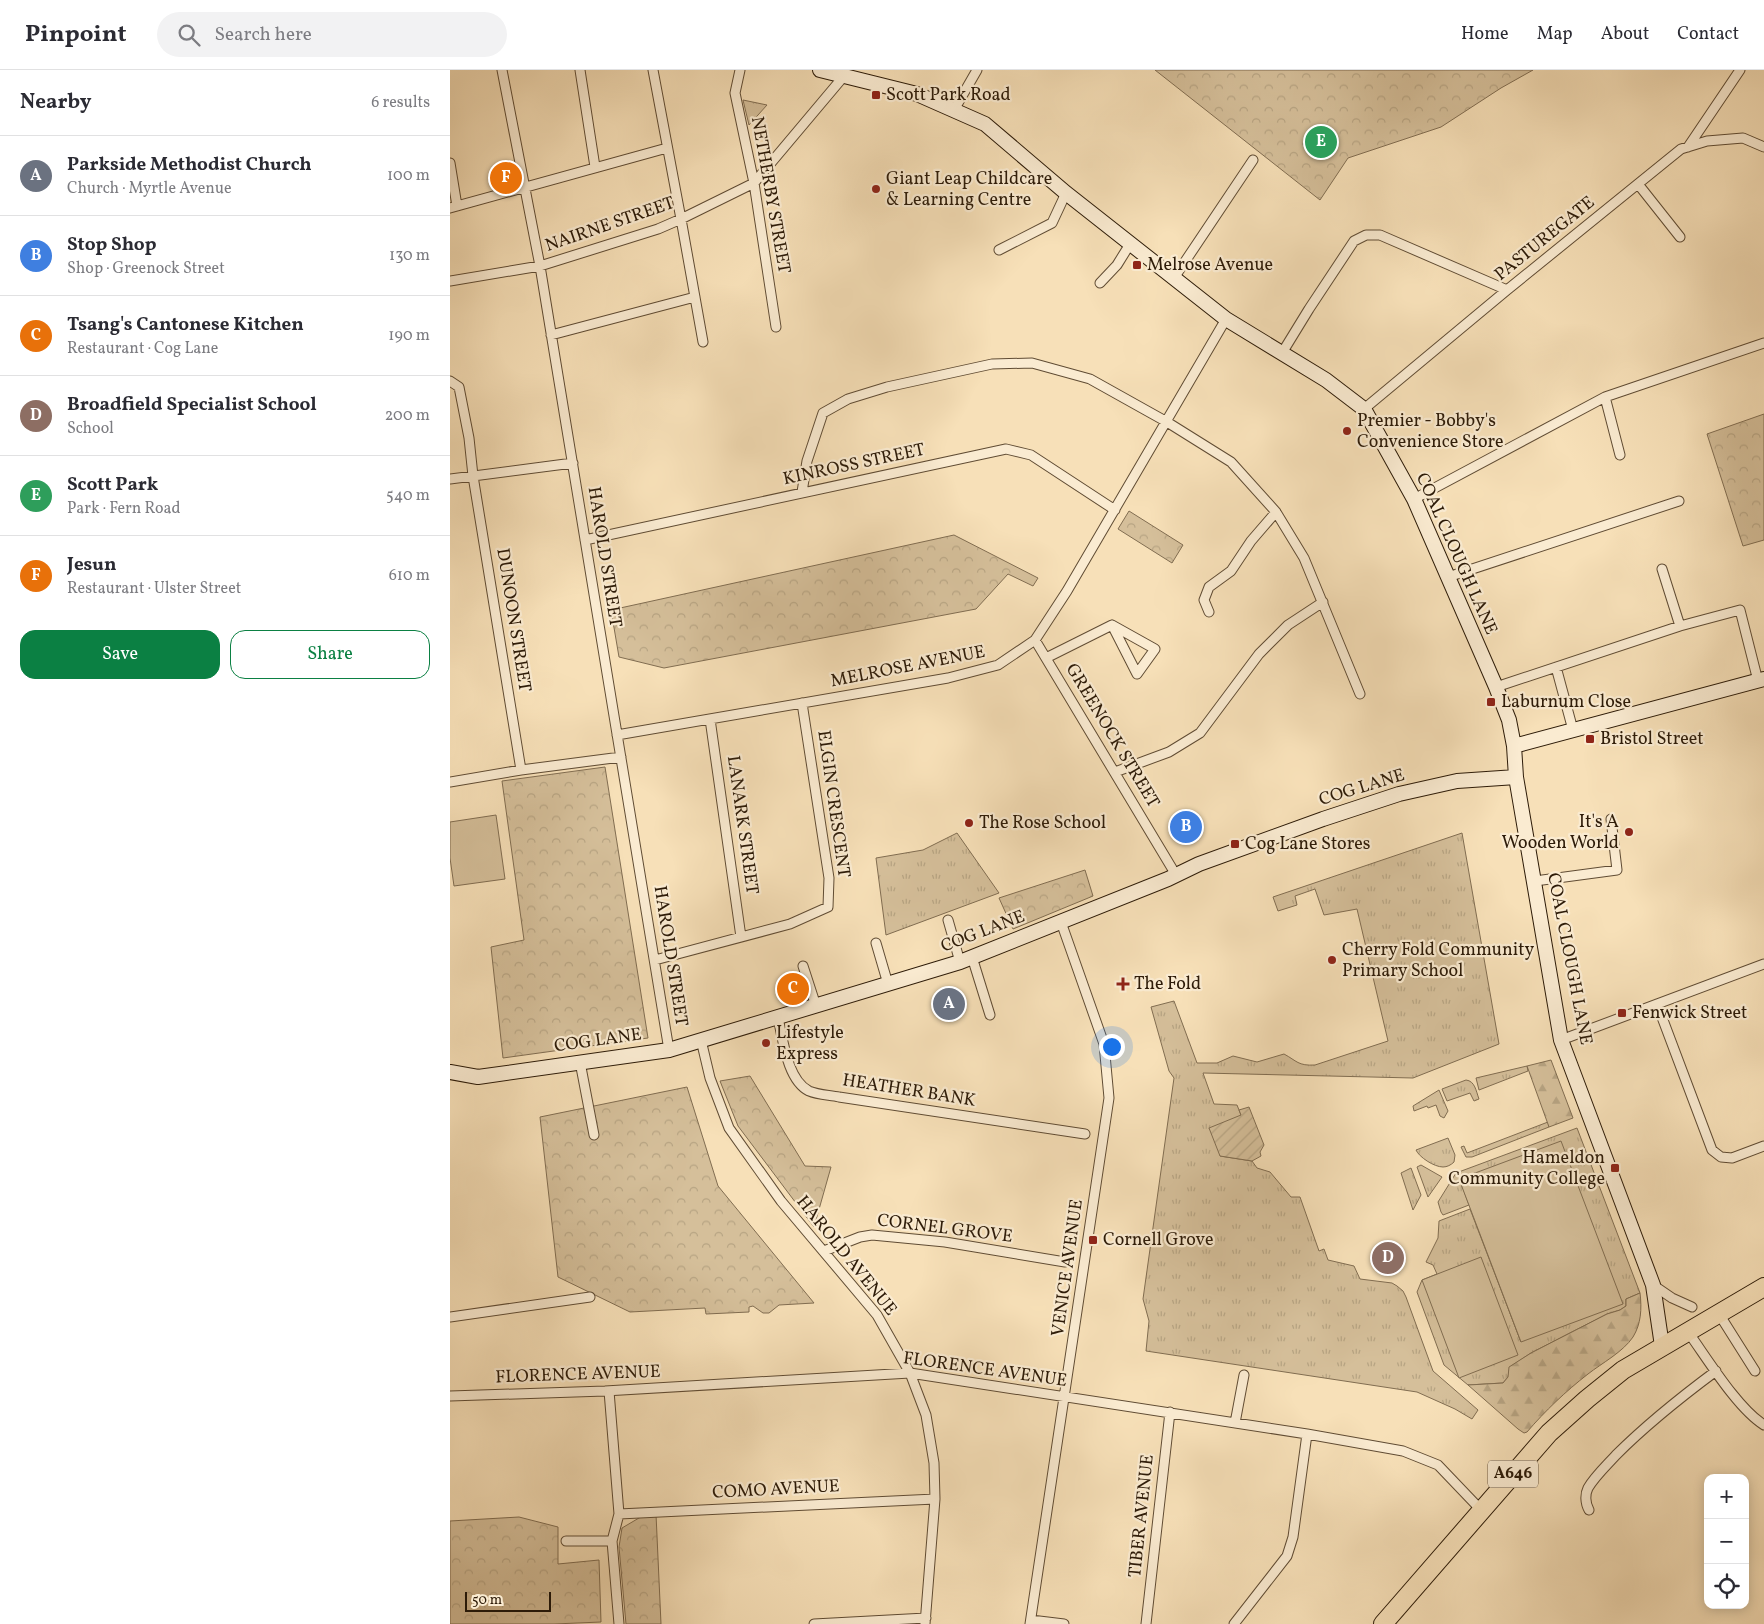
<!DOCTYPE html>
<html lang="en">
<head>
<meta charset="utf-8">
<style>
  body { margin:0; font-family:Vollkorn,serif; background:#f2f2f3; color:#2b2b33 }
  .controls { position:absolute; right:15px; bottom:15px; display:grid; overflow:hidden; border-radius:10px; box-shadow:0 2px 12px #0003 }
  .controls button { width:45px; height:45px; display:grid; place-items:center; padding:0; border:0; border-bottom:1px solid #e1e1e2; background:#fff; color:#2b2b33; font:25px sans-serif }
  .scale { position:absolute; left:15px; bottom:12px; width:86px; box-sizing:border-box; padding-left:5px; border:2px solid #2d1b08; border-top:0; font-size:14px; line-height:18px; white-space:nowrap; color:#2d1b08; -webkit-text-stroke:4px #faebd1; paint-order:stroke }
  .you { position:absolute; left:661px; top:976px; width:18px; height:18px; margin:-12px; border:4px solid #fff; border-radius:50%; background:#1a73e8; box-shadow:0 0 0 8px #1a73e833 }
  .badge { display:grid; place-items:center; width:32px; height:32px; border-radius:50%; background:#0b8043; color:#fff; font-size:16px; font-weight:700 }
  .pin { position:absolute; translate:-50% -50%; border:2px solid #fff; box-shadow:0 1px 5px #0006 }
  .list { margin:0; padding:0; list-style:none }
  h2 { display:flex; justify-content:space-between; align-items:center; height:65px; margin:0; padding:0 20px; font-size:21px }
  h2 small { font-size:16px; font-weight:400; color:#7c7c81 }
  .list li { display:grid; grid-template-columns:32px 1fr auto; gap:15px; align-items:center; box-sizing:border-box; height:80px; padding:0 20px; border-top:1px solid #e1e1e2 }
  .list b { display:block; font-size:19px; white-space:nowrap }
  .list p { margin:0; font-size:16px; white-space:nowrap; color:#7c7c81 }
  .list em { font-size:16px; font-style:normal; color:#7c7c81 }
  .actions { display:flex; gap:10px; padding:15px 20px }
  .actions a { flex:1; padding:11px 0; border:1px solid #0b8043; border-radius:15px; text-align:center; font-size:18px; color:#0b8043 }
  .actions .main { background:#0b8043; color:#fff }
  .icon { flex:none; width:28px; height:28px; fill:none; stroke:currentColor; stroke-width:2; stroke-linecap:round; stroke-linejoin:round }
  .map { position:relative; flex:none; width:1314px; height:1554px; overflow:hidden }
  header { display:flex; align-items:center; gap:30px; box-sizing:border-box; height:70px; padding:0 25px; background:#fff; border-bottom:1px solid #e1e1e2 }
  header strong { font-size:24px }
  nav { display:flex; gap:28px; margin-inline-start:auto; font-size:18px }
  .search { width:350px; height:45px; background:#f2f2f3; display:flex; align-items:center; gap:12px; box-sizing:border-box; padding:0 18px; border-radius:28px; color:#7c7c81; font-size:19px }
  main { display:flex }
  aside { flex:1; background:#fff }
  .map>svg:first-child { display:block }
</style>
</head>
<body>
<header>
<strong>Pinpoint</strong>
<div class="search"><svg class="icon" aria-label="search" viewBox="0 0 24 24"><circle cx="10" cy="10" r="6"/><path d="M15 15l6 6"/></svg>Search here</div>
<nav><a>Home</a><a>Map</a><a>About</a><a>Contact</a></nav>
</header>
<main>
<aside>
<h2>Nearby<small>6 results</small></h2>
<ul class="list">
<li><span class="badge" style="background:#6b7280">A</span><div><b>Parkside Methodist Church</b><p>Church · Myrtle Avenue</p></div><em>100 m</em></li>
<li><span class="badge" style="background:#3f7fe0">B</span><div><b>Stop Shop</b><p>Shop · Greenock Street</p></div><em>130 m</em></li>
<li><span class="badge" style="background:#e8710a">C</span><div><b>Tsang's Cantonese Kitchen</b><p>Restaurant · Cog Lane</p></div><em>190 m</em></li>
<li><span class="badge" style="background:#8d6e63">D</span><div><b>Broadfield Specialist School</b><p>School</p></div><em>200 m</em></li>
<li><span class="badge" style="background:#2e9e5b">E</span><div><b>Scott Park</b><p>Park · Fern Road</p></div><em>540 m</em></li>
<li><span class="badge" style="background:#e8710a">F</span><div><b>Jesun</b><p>Restaurant · Ulster Street</p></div><em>610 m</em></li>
</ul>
<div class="actions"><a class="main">Save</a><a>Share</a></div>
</aside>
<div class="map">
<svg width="1314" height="1554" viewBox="0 0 1314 1554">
  <defs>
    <pattern id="grass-tufts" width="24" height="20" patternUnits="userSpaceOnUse" patternTransform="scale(1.25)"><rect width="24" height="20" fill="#d5bf9a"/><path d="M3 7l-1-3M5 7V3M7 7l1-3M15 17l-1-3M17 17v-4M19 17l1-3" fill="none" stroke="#b7a483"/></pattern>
    <pattern id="forest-firs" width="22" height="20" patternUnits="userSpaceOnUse" patternTransform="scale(1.25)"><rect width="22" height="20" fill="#d5bf9a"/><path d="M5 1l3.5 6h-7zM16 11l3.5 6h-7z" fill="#b7a483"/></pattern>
    <pattern id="park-crowns" width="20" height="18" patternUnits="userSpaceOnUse" patternTransform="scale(1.25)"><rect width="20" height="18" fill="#d5bf9a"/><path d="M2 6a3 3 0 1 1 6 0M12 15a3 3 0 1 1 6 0" fill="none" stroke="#b7a483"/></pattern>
    <pattern id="garden-furrows" width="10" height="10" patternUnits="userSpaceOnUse" patternTransform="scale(1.25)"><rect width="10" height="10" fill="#d5bf9a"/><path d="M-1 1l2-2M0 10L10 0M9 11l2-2" fill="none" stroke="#b7a483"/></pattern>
  </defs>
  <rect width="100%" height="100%" fill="#f7e0b8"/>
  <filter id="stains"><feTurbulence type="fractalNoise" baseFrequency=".004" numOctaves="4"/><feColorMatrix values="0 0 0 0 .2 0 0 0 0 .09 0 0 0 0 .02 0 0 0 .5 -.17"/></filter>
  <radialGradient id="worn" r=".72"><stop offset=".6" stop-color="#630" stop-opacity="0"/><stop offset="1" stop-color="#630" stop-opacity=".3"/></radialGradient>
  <!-- grass -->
  <path fill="url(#grass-tufts)" stroke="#816d51" d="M293 30 317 35 299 55Z
    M507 763 549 823 436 865 426 788 473 780Z
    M1012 763 1049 974 963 1008 753 1003 764 1034 787 1035 791 1045 770 1086 802 1091 807 1098 820 1102 841 1127H850L869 1181 874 1179 878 1190 904 1196 910 1209 942 1213 947 1216 953 1221 956 1227 983 1301 1028 1340 1022 1349 1005 1339 967 1322 696 1281 699 1251 693 1229 724 1008 719 1001 701 937 724 931 747 993H767L783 986 807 992 834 984C847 991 848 996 865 995L938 971 907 839 874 845 865 819 845 826 847 835 828 841 823 827Z
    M1077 996 1078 1001 1029 1020 1026 1008Z
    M1016 1010C1025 1011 1026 1021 1029 1029L1024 1031 1020 1023 997 1031 992 1019Z
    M989 1020 998 1041 994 1048 990 1046 986 1035 978 1038 977 1036 964 1041 963 1036Z
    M1098 1052 1099 1057 1022 1087H1016L1011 1077 1014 1076 1017 1083Z
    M1127 1058 1190 1223 1176 1229V1236L1170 1240 1157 1244 1081 1283 1060 1297 1058 1307 1053 1313 1018 1315 994 1295 967 1222 972 1210 987 1204 983 1195 976 1192 988 1168 989 1151 1020 1139 1071 1272 1010 1110 1019 1135 993 1145 991 1142 988 1132 1006 1103Z
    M998 1068 1005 1085 1004 1092C1001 1095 997 1097 993 1097 984 1097 969 1087 966 1080Z
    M971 1095 992 1107 978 1127 967 1097Z
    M961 1098 971 1125 963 1140 951 1103Z"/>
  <!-- forest -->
  <path fill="url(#forest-firs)" stroke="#816d51" d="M1101 990 1123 1048 1099 1057 1077 996Z
    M1190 1223C1192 1239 1191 1254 1183 1267 1173 1282 1152 1293 1138 1304 1116 1321 1095 1341 1077 1362L1074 1363 1068 1359 1018 1315 1053 1313 1058 1307 1059 1297 1081 1283 1157 1244 1170 1240 1176 1236V1229Z"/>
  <!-- park -->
  <path fill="url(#park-crowns)" stroke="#816d51" d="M705 0H1083L1051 18 991 57 898 88 870 130Z
    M1314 344V470L1293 476 1257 364Z
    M679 441 733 475 722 493 668 459Z
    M504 465 588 508 583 516 558 504 526 539 214 598 169 587 161 540Z
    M155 697 198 968 53 988 41 877 74 870 52 711Z
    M635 800 643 826 563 859 549 828Z
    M300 1006 355 1096 381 1097 364 1157 288 1056 270 1011Z
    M237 1017 268 1116 364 1233 329 1235 319 1243H313L303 1236 299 1237V1242L256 1244 255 1238 180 1242 108 1207 90 1047Z
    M206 1444 211 1554H176L169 1477 172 1458 194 1445Z
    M69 1447 108 1457V1494L149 1490 151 1552 104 1554H0V1451Z"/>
  <!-- garden -->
  <path fill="url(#garden-furrows)" stroke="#816d51" d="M799 1037 814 1075 810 1082 811 1086 802 1091 770 1086 759 1058 791 1045 789 1040Z"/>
  <!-- pitch -->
  <path fill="#d5bf9a" stroke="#816d51" d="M46 745 55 809 4 816 0 788V752Z
    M1111 1071 1173 1234 1071 1272 1009 1109Z
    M1031 1187 1068 1285 1009 1308 972 1210Z"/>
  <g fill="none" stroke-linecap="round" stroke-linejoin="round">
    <defs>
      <path id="street" d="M52 0 90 196 219 980
        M130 0 145 97
        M203 0 231 149 253 272
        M290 0 285 23 304 113 326 257
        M504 40 527 0
        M1238 77 1290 0
        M0 93 7 136
        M1188 114 1230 167
        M0 138 217 78
        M549 180 602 153 616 123
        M724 208 803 90
        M0 211 90 196 208 159 231 149 304 113 394 6
        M650 213 667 195 680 174
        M101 265 245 227
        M832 283 859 239 904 171 916 165H930L1057 220
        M0 311 9 317 19 368 23 406 71 700
        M1155 327 1170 385
        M914 339 1057 220 1231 79 1257 71 1293 68 1314 77
        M0 409 123 393
        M352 422 357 391 373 343 398 329 437 317 542 294 582 293 640 309 717 352 781 392 826 442 854 488 910 624
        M964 429 1155 327 1314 273
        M135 470 556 379 581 385 665 440
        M1212 499 1230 556
        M998 507 1229 431
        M759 542 754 530 759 517 781 501 801 471 826 442
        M585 570 726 805
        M596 588 662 555 705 579 687 604 662 555
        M1106 597 1123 660
        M1046 617 1230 556 1290 540 1308 611
        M260 649 291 867
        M167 665 498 608 548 595 585 570 617 521 776 249
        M665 702 719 682 750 663 809 584 838 555 873 532
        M0 712 71 700 171 687
        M1085 811 1167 800 1161 749
        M498 850 510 892
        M426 873 438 914
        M522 887 540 945
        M205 890 340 854 378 837 379 808 352 633
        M353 896 366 936
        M1207 934 1262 1080 1271 1087 1282 1088 1314 1076
        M328 948C333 969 337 1010 359 1021 368 1025 380 1025 389 1027L635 1064
        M251 970 260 1008 279 1058 331 1131 427 1245 460 1303 476 1345 484 1393 485 1429 475 1554
        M1111 970 1314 894
        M130 992 144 1065
        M374 1181 410 1167 422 1165 495 1172 615 1192
        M1203 1215 1222 1228 1242 1237
        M1269 1244 1305 1301
        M0 1247 140 1227
        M1238 1262C1257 1288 1287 1338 1314 1355
        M159 1321 169 1444 162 1471 169 1554
        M0 1326 155 1321 460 1303 857 1364 953 1381 988 1395 1031 1440
        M785 1353 794 1305
        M1139 1440C1135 1433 1135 1424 1138 1418 1145 1406 1157 1395 1166 1385 1197 1354 1231 1327 1266 1301
        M169 1444 485 1429
        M116 1471H162
        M581 1550 614 1554
        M364 1554 476 1548
        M580 1554 659 1028 654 974 611 852
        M696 1554 720 1342
        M784 1554 837 1486 843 1467 857 1364"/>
      <path id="secondary" d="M370 0 467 24 535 54 616 123 776 249 876 310 914 339 964 429 1046 617 1059 650 1064 676 1066 707 1111 970 1203 1215 1212 1276
        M1064 676 1314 609
        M0 1002 28 1007 219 980 510 892 718 809 749 794 873 749 949 724 1007 711 1066 707"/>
      <path id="highway" d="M933 1554 1099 1363 1137 1329 1173 1300 1314 1217"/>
    </defs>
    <!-- street casing -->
    <use href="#street" stroke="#604c34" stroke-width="11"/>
    <!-- secondary casing -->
    <use href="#secondary" stroke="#2d1b08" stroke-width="16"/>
    <!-- highway casing -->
    <use href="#highway" stroke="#2d1b08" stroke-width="20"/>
    <!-- street -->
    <use href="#street" stroke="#faebd1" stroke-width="9"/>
    <!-- secondary -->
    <use href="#secondary" stroke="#faebd1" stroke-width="14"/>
    <!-- highway -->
    <use href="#highway" stroke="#f7e0b8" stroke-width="18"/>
  </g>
  <!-- markers -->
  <g fill="#8f2418" stroke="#faebd1" stroke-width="2">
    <rect x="421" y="20" width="10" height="10" rx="2.5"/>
    <circle cx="426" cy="119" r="5"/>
    <rect x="682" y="190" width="10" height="10" rx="2.5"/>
    <circle cx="897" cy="361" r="5"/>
    <rect x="1036" y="627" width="10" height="10" rx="2.5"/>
    <rect x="1135" y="664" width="10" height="10" rx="2.5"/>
    <circle cx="519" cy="753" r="5"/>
    <circle cx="1179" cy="762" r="5"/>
    <rect x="780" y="769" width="10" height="10" rx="2.5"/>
    <circle cx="882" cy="890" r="5"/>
    <path d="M670.5 906.5h5v5h5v5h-5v5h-5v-5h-5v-5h5z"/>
    <rect x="1167" y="938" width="10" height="10" rx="2.5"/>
    <circle cx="316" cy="973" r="5"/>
    <rect x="1160" y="1093" width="10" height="10" rx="2.5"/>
    <rect x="638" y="1165" width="10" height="10" rx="2.5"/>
  </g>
  <g text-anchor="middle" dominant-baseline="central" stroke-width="4.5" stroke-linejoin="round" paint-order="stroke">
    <!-- shield labels -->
    <rect fill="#faebd1" stroke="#6a5944" stroke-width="1" x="1038" y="1390.5" width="50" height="27" rx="4"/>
    <g font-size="16" font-weight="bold" fill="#2d1b08">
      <text x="1063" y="1404">A646</text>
    </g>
    <!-- poi labels -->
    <g font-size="18" fill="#2d1b08" stroke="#faebd1" text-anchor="start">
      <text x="436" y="25">Scott Park Road</text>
      <text x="436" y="109">Giant Leap Childcare<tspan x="436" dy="21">&amp; Learning Centre</tspan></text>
      <text x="697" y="195">Melrose Avenue</text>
      <text x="907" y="351">Premier - Bobby's<tspan x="907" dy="21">Convenience Store</tspan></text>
      <text x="1051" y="632">Laburnum Close</text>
      <text x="1150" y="669">Bristol Street</text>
      <text x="1169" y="752" text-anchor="end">It's A<tspan x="1169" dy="21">Wooden World</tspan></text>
      <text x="529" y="753">The Rose School</text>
      <text x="795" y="774">Cog Lane Stores</text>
      <text x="892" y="880">Cherry Fold Community<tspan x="892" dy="21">Primary School</tspan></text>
      <text x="684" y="914">The Fold</text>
      <text x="1182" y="943">Fenwick Street</text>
      <text x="326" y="963">Lifestyle<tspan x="326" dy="21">Express</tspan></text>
      <text x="1155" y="1088" text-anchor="end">Hameldon<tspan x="1155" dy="21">Community College</tspan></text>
      <text x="653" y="1170">Cornell Grove</text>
    </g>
    <!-- street labels -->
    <g font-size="18" fill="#2d1b08" stroke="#faebd1">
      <text transform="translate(320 125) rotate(80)">NETHERBY STREET</text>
      <text transform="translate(160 155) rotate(-19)">NAIRNE STREET</text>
      <text transform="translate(1095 169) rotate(-39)">PASTUREGATE</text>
      <text transform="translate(404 395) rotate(-12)">KINROSS STREET</text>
      <text transform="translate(1006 484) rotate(66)">COAL CLOUGH LANE</text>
      <text transform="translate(154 487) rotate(81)">HAROLD STREET</text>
      <text transform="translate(63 550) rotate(81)">DUNOON STREET</text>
      <text transform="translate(458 597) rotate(-11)">MELROSE AVENUE</text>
      <text transform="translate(662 666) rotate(59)">GREENOCK STREET</text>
      <text transform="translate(912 718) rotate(-17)">COG LANE</text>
      <text transform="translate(383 734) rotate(82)">ELGIN CRESCENT</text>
      <text transform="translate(292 755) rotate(82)">LANARK STREET</text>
      <text transform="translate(533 862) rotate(-21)">COG LANE</text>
      <text transform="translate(220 886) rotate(81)">HAROLD STREET</text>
      <text transform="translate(1119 889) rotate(79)">COAL CLOUGH LANE</text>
      <text transform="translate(148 971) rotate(-8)">COG LANE</text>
      <text transform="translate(459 1021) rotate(9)">HEATHER BANK</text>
      <text transform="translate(495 1159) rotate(7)">CORNEL GROVE</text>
      <text transform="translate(396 1186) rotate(51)">HAROLD AVENUE</text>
      <text transform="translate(618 1198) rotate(-82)">VENICE AVENUE</text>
      <text transform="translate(535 1300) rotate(8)">FLORENCE AVENUE</text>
      <text transform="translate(128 1305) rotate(-2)">FLORENCE AVENUE</text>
      <text transform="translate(326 1420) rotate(-3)">COMO AVENUE</text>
      <text transform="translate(692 1446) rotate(-84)">TIBER AVENUE</text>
    </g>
  </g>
  <rect width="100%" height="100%" filter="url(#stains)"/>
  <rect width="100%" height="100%" fill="url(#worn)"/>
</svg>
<div class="controls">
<button>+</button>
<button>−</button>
<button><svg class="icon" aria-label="locate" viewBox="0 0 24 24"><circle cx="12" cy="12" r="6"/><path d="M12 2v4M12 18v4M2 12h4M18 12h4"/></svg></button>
</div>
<div class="scale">50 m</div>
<div class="you"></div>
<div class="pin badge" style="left:499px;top:934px;background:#6b7280">A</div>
<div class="pin badge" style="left:736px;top:757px;background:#3f7fe0">B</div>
<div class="pin badge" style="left:343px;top:919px;background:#e8710a">C</div>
<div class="pin badge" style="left:938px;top:1188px;background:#8d6e63">D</div>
<div class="pin badge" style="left:871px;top:72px;background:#2e9e5b">E</div>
<div class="pin badge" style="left:56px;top:108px;background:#e8710a">F</div>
</div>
</main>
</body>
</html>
